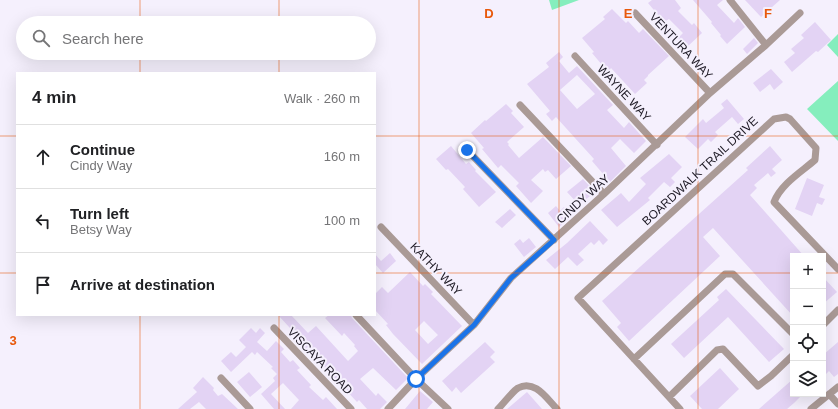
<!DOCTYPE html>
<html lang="en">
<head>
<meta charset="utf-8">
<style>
  body { margin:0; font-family:Helvetica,sans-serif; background:#f2f2f2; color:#202124 }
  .controls { position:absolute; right:12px; bottom:12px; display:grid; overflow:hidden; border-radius:0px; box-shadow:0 4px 16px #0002 }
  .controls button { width:36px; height:36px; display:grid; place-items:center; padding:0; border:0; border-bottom:1px solid #e0e0e0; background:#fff; color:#202124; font:20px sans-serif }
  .stop { position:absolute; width:12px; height:12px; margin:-9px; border:3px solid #1a73e8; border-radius:50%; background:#fff }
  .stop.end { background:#1a73e8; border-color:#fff; box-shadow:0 1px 4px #0008 }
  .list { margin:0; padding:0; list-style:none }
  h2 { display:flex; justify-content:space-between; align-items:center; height:52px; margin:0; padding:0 16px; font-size:17px }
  h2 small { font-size:13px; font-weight:400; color:#757577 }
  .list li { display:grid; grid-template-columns:26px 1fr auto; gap:12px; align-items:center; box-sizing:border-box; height:64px; padding:0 16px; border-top:1px solid #e0e0e0 }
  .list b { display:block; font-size:15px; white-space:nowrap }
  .list p { margin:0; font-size:13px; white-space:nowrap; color:#757577 }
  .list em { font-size:13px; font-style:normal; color:#757577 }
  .icon { flex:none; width:22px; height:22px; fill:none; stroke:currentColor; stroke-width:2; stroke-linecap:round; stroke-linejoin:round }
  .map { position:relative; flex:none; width:838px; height:409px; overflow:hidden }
  .search { position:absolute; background:#fff; box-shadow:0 4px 16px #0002; left:16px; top:16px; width:360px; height:44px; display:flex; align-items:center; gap:10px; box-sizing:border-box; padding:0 14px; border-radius:22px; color:#757577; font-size:15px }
  .panel { position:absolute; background:#fff; box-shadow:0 4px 16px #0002; left:16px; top:72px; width:360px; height:244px; border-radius:0px }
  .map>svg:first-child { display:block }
</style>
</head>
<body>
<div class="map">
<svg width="838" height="409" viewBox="0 0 838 409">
  <rect width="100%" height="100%" fill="#f5f0fd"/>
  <!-- green -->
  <path fill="#85eebd" d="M549 0H579L552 10Z
    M838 34V57L827 45Z
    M838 81V141L807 109Z"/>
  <!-- building -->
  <path fill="#e3d3f4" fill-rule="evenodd" d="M652 0H675L681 8 678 11 692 25 694 23 702 33 687 47 678 38 683 33 669 19 664 22 648 3Z
    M693 0H723L717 5 734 23 738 18 745 27 727 44 720 36 721 35 711 23 712 22Z
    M745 0H780L761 17Z
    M612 9 626 23 628 21 639 33 643 29 669 56 648 75V76L644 80 647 83 635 94 611 68 608 72 592 53 594 52 582 38 605 19 603 17Z
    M815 22 831 40 818 52 816 51 792 72 784 62 795 53 791 49 804 38 801 35Z
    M754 38 758 43 747 54 743 49Z
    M559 52 563 57 559 61 569 73 577 66 613 105 607 110 624 128 629 122 646 141 634 153 620 139 611 148 626 166 610 182 592 161 594 159 556 117 552 121 546 114 550 111 527 84 549 67 546 63ZM577 75 595 94 577 109 560 90Z
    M771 69 783 82 774 90 770 84 760 92 753 83Z
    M727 99 744 119 738 124 732 117 715 132 718 135 711 142 708 139 698 149 685 137 703 119 706 123 724 108 721 104Z
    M506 104 513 111 511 113 524 127 507 142 509 144 508 145 519 158 543 137 571 166 556 179 548 170 545 172 543 169 531 180 543 191 531 203 516 186 519 183 501 165 498 168 482 149 484 148 471 133 485 120 486 121Z
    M451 146 466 164 469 162 476 170 475 171 496 192 479 207 463 189 465 187 448 169 446 170 436 159Z
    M770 146 782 160 772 169 776 173 771 177 768 173 754 185 757 188 750 195 804 256H793V316L713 228 703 237 720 256 629 341 617 327 621 323 602 301 748 170 746 168Z
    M669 154 682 167 671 178 675 182 670 187 664 182 648 198 650 200 617 227 601 210 621 193 629 202 646 184 640 178Z
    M807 178 824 185 819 197 825 199 822 205 817 203 812 216 795 209Z
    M583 179 595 192 579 205 567 192Z
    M556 206 560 211 564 207 572 216 559 227 548 213Z
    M510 209 516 215 502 228 495 222Z
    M590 221 608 240 603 245 599 240 594 245 591 242 578 254 584 260 577 266 568 257 555 269 546 260 567 243Z
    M529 238 536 247 524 257 514 244 520 239 523 243Z
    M390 253 396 261 383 273 375 264V254L381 261Z
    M410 272 423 286 425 284 433 292 431 294 462 326 422 364 393 334 386 325 388 324 375 310V294L382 287 388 293ZM424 321 438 335 428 344 415 330Z
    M823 277 837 292 823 304Z
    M726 289 784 349 769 362 728 317 684 358 671 344 719 300 717 297Z
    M278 315H291L308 333 316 326 348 361 358 351 354 346 355 345 344 333 342 336 325 318 329 315H351L352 318 408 378 396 390 373 368 360 379 376 396 378 393 387 402 380 409H367L359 400 357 402 315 357 313 359 299 342 301 340Z
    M251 328 256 333 260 328 265 333 257 342 267 351 276 341 284 349 281 352 290 362 293 360 300 368 297 370 311 385 309 387 323 400 326 397 337 409H291L299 400 283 383 271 394 285 409H274L261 394 275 381 273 378 277 374 271 368 273 367 257 352 255 355 252 352 231 372 221 361 231 352 236 357 246 347 239 340Z
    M485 342 495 352 490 357 495 362 461 393 456 387 452 392 442 381Z
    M838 342V374L834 377 829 371 823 377V355Z
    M720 368 739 389 718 409H702L690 396Z
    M249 372 262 387 250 397 237 382Z
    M203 377 214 388 213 390 218 396 222 394 238 409H206L199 402 190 409H178L197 392 193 388Z
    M793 379V394H803L794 403 787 409H759Z
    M420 391 433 402 427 409H405Z
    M527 392 542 409H507Z"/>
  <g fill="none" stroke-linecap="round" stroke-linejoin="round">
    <!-- street -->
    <path stroke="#aa9a96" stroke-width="7" d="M730 0 766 45
      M635 13 710 93
      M575 56 657 145
      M520 105 604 194
      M467 150 554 240
      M381 227 474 325
      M356 315 416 379 448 409
      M823 325 838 310
      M274 328 351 409
      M634 359 725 274H733L793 334
      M221 378 250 409
      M829 394 838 404
      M669 397 717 350 723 349 758 386 771 376 793 355
      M388 409 416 379 474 325 511 278 604 194 710 93 766 45 800 13
      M498 409C504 403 512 392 518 388 535 379 547 399 557 409
      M680 409 578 298 774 119 786 117 790 119 816 148 815 160C801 172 781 184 774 202L838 269
      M811 409 838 387"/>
  </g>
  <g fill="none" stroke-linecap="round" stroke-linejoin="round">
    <!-- route -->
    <path stroke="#1a73e8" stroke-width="5" d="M416 379 474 325 511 278 554 240 467 150"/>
  </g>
  <!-- grid -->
  <path fill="none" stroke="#e8590c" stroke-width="1" stroke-opacity="0.55" d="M140 0V23M279 0V23M419 0V409M559 0V409M698 0V409M140 53V73M279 53V73M0 136H17M375 136H838M0 273H17M375 273H793M823 273H838M140 315V409M279 315V409"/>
  <g text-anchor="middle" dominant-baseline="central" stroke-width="4" stroke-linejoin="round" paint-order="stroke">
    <!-- street labels -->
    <g font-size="12" fill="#1d1924" stroke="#f5f0fd">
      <text transform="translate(681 46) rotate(47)">VENTURA WAY</text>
      <text transform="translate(624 93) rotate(47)">WAYNE WAY</text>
      <text transform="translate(700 171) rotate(-43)">BOARDWALK TRAIL DRIVE</text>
      <text transform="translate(583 199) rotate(-42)">CINDY WAY</text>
      <text transform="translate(436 269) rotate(46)">KATHY WAY</text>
      <text transform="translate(320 361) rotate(46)">VISCAYA ROAD</text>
    </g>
  </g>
  <g font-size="13" text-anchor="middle" font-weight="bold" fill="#e8590c" stroke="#f5f0fd" stroke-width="4" stroke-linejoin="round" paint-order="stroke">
    <text x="489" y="18">D</text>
    <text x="628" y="18">E</text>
    <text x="768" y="18">F</text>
    <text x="13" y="345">3</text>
  </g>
</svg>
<div class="controls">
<button>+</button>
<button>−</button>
<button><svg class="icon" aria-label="locate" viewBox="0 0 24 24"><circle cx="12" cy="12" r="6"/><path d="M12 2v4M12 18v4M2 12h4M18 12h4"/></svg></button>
<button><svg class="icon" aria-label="layers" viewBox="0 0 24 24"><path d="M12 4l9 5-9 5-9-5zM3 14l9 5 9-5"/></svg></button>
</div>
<div class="stop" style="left:416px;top:379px"></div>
<div class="stop end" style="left:467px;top:150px"></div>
<div class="search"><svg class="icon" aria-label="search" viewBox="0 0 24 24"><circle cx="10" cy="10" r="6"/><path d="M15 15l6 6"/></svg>Search here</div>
<section class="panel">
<h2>4 min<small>Walk · 260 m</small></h2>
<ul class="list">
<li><svg class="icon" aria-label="ahead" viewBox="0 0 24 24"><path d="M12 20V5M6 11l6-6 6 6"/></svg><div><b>Continue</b><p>Cindy Way</p></div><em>160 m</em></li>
<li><svg class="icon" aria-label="left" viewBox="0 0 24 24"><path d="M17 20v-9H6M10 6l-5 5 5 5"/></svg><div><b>Turn left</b><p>Betsy Way</p></div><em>100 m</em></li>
<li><svg class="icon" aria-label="arrive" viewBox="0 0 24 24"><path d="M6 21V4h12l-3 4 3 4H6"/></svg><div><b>Arrive at destination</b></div></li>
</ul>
</section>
</div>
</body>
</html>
